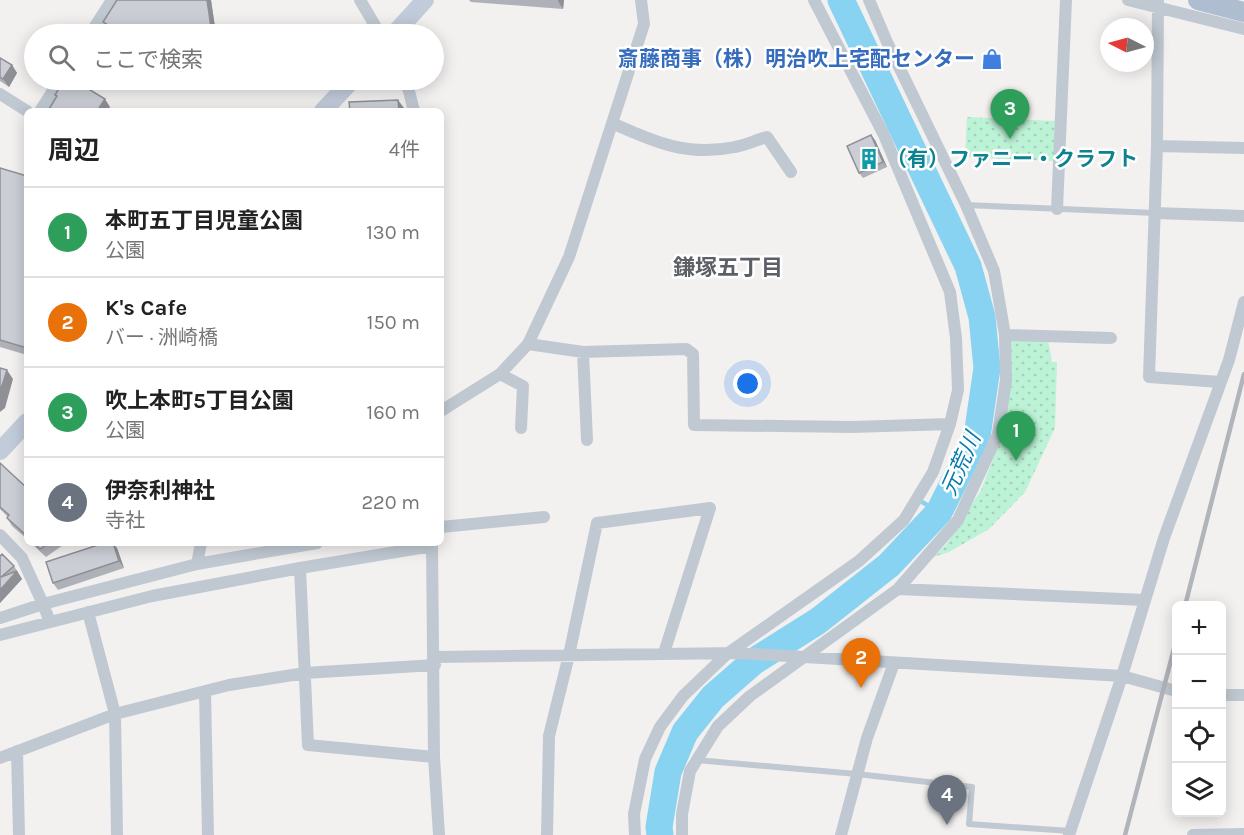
<!DOCTYPE html>
<html lang="ja">
<head>
<meta charset="utf-8">
<style>
  body { margin:0; font-family:Karla,"Noto Sans JP",sans-serif; background:#f6f6f6; color:#222 }
  .controls { position:absolute; right:18px; bottom:18px; display:grid; overflow:hidden; border-radius:9px; box-shadow:0 3px 15px #0003 }
  .controls button { width:54px; height:54px; display:grid; place-items:center; padding:0; border:0; border-bottom:2px solid #e0e0e0; background:#fff; color:#222; font:30px sans-serif }
  .compass { position:absolute; left:1100px; top:18px; width:54px; height:54px; border-radius:50%; background:#fff; box-shadow:0 3px 15px #0003; rotate:276deg }
  .you { position:absolute; left:748px; top:384px; width:21px; height:21px; margin:-15px; border:4px solid #fff; border-radius:50%; background:#1a73e8; box-shadow:0 0 0 9px #1a73e833 }
  .badge { display:grid; place-items:center; width:39px; height:39px; border-radius:50%; background:#d93025; color:#fff; font-size:20px; font-weight:700 }
  .pin { position:absolute; translate:-50% -50px; filter:drop-shadow(0 2px 3px #0008) }
  .pin::after { content:''; position:absolute; top:32px; width:21px; height:18px; background:inherit; clip-path:polygon(0 0,100% 0,50% 100%) }
  .list { margin:0; padding:0; list-style:none }
  h2 { display:flex; justify-content:space-between; align-items:center; height:78px; margin:0; padding:0 24px; font-size:26px }
  h2 small { font-size:20px; font-weight:400; color:#767676 }
  .list li { display:grid; grid-template-columns:39px 1fr auto; gap:18px; align-items:center; box-sizing:border-box; height:90px; padding:0 24px; border-top:2px solid #e0e0e0 }
  .list b { display:block; font-size:22px; white-space:nowrap }
  .list p { margin:0; font-size:20px; white-space:nowrap; color:#767676 }
  .list em { font-size:20px; font-style:normal; color:#767676 }
  .icon { flex:none; width:33px; height:33px; fill:none; stroke:currentColor; stroke-width:2; stroke-linecap:round; stroke-linejoin:round }
  .map { position:relative; flex:none; width:1244px; height:835px; overflow:hidden }
  .search { position:absolute; background:#fff; box-shadow:0 3px 15px #0003; left:24px; top:24px; width:420px; height:66px; display:flex; align-items:center; gap:15px; box-sizing:border-box; padding:0 21px; border-radius:33px; color:#767676; font-size:22px }
  .panel { position:absolute; background:#fff; box-shadow:0 3px 15px #0003; left:24px; top:108px; width:420px; height:438px; border-radius:9px }
  .map>svg:first-child { display:block }
</style>
</head>
<body>
<div class="map">
<svg width="1244" height="835" viewBox="0 0 1244 835">
  <defs>
    <pattern id="park-dots" width="8" height="8" patternUnits="userSpaceOnUse" patternTransform="scale(1.5)"><rect width="8" height="8" fill="#bcf2d5"/><path d="M2 2h.1M6 6h.1" fill="none" stroke="#a3d1b9" stroke-width="1.8" stroke-linecap="round"/></pattern>
  </defs>
  <rect width="100%" height="100%" fill="#f3f0f0"/>
  <!-- park -->
  <path fill="url(#park-dots)" d="M967 117 1055 121 1054 161 965 157Z
    M1012 340H1048L1052 362H1057L1055 428 1025 492 989 529 949 552 933 557 946 545 981 490 1004 432 1010 343Z"/>
  <g fill="none" stroke-linecap="round" stroke-linejoin="round">
    <!-- stream -->
    <path stroke="#87d3f1" stroke-width="4.5" d="M922 502 939 512"/>
    <!-- river -->
    <path stroke="#87d3f1" stroke-width="27" d="M660 835 659 827 668 772 685 732 713 697 753 662 818 621 889 565 939 512 977 436 987 368 982 317 968 266 841 0"/>
    <!-- lane -->
    <path stroke="#c0c9d2" stroke-width="6" d="M966 205 1155 213
      M696 760 857 774 972 787 969 824 1070 831"/>
    <!-- street -->
    <path stroke="#c0c9d2" stroke-width="12" d="M360 0 380 34
      M1128 0 1244 29
      M1158 0 1157 146 1149 377 1221 382
      M90 34 112 0
      M404 80 409 91 414 111
      M0 94 27 111
      M40 111 60 80
      M612 123C654 142 688 157 735 147 746 145 756 140 767 137L791 172
      M1157 146 1244 148
      M1057 209 1066 0
      M1155 213 1244 216
      M1005 335 1111 338
      M528 344 583 352 686 349 693 354 694 425 852 427 950 424
      M583 352 587 440
      M500 374 523 386 521 428
      M441 411 500 374 528 344 569 257 644 24 641 0
      M441 527 544 517
      M0 535 22 558 43 604 0 618
      M432 543 434 757 439 835
      M197 564 201 543
      M300 568 432 546
      M898 589 1144 600
      M88 612 115 714 117 835
      M50 622 43 604 197 564 317 543
      M0 635 152 596 300 568 308 745 434 757
      M435 657 737 653 1122 676 1176 691
      M205 691 208 835
      M1222 695H1244
      M17 751 19 835
      M0 758 115 714 229 685 305 673 435 665
      M547 835 549 736 569 655 597 523 710 508 664 653
      M635 835 634 814 645 759 660 727 683 696 727 654 859 561 904 520 933 472 950 424 958 390 956 338 950 292 884 135 814 0
      M682 835V814L690 771 718 726 750 696 898 589 958 520 998 434 1006 380 1005 335 994 271 966 205 887 42 869 0
      M841 835 867 738 894 663
      M1069 835 1122 676 1164 538 1229 360 1244 302
      M1193 835 1244 834"/>
    <!-- secondary -->
    <path stroke="#c2cbda" stroke-width="18" d="M394 34 425 0
      M323 111 352 80
      M0 451 27 422"/>
    <!-- primary -->
    <path stroke="#aebdd0" stroke-width="20" d="M1198 0 1244 12"/>
    <!-- rail -->
    <path stroke="#b2b4bb" stroke-width="4.5" d="M1185 606 1244 374
      M1125 835 1176 641"/>
  </g>
  <!-- wall -->
  <path fill="#afb1b8" d="M117 0H211L216 34H117L109 29 103 22Z
    M469 0H564L563 9 471 2Z
    M0 58 12 65 17 73 9 87 0 81Z
    M288 80H326L327 83 294 89Z
    M875 140 887 167 863 178 859 173Z
    M0 168 27 176V355L0 347V348Z
    M0 463 27 488V539L12 526 7 518 8 517 0 509Z
    M31 543H66L46 557Z
    M117 548 124 568 58 590 53 583Z
    M0 556 14 566 22 579 0 603Z"/>
  <!-- shaded-wall -->
  <path fill="#8f9096" d="M207 0H211L216 34H212Z
    M558 0H564L563 9 558 1Z
    M12 65 17 73 9 87 3 79Z
    M105 99 110 107 108 111H97Z
    M398 100 404 108V111H399Z
    M871 135 875 140 887 167 883 162Z
    M7 370 13 379 5 408 0 412V392Z
    M113 543 117 548 124 568 119 561Z
    M17 571 22 579 0 603V590Z"/>
  <!-- building -->
  <path fill="#ccced6" stroke="#8f9096" stroke-width="1.5" d="M117 0H207L212 34H123L103 22Z
    M330 31V34H311Z
    M0 58 12 65 3 79 0 77Z
    M64 80H74L105 99 97 111H51L49 109 57 96 55 95Z
    M288 80H299L289 82Z
    M398 100 399 111H350L349 102Z
    M871 135 883 162 859 173 847 146Z
    M0 168 27 176V348L0 340Z
    M0 368 7 370 0 392Z
    M0 463 27 488V536L7 518 9 515 0 507Z
    M34 543H49L40 549Z
    M104 543H113L119 561 53 583 46 562Z
    M2 554 14 566 1 577 17 571 0 590V556Z"/>
  <!-- icons -->
  <defs>
    <symbol id="shop-bare" viewBox="-9 -9 18 18"><path d="M-5-2.5h2.3a2.7 3.5 0 0 1 5.4 0H5L5.5 6h-11ZM-1.5-2.5h3a1.5 2.3 0 0 0-3 0Z" fill="#3f7fe0" stroke="#fff" stroke-width="2.5" paint-order="stroke"/></symbol>
    <symbol id="building-bare" viewBox="-9 -9 18 18"><path d="M-4-6H4V6H1V3H-1V6H-4ZM-2.5-4.3h1.7v1.8h-1.7ZM.8-4.3h1.7v1.8H.8ZM-2.5-1h1.7V.8h-1.7ZM.8-1h1.7V.8H.8Z" fill="#0f9aa8" stroke="#fff" stroke-width="2.5" paint-order="stroke"/></symbol>
  </defs>
  <g fill-rule="evenodd">
    <use href="#shop-bare" x="977" y="44" width="30" height="30"/>
    <use href="#building-bare" x="854" y="144" width="30" height="30"/>
  </g>
  <g text-anchor="middle" dominant-baseline="central" stroke-width="5" stroke-linejoin="round" paint-order="stroke">
    <!-- shop labels -->
    <g font-size="21" font-weight="bold" fill="#366cbe" stroke="#fff" text-anchor="end">
      <text x="975" y="59">斎藤商事（株）明治吹上宅配センター</text>
    </g>
    <!-- culture labels -->
    <g font-size="21" font-weight="bold" fill="#0d838f" stroke="#fff" text-anchor="start">
      <text x="886" y="159">（有）ファニー・クラフト</text>
    </g>
    <!-- neighbourhood labels -->
    <g font-size="22" font-weight="bold" fill="#5c5f65" stroke="#fff">
      <text x="728" y="268">鎌塚五丁目</text>
    </g>
    <!-- water labels -->
    <g font-size="22" font-style="italic" fill="#057cac" stroke="#fff">
      <text transform="translate(961 464) rotate(-66)">元荒川</text>
    </g>
  </g>
</svg>
<div class="controls">
<button>+</button>
<button>−</button>
<button><svg class="icon" aria-label="locate" viewBox="0 0 24 24"><circle cx="12" cy="12" r="6"/><path d="M12 2v4M12 18v4M2 12h4M18 12h4"/></svg></button>
<button><svg class="icon" aria-label="layers" viewBox="0 0 24 24"><path d="M12 4l9 5-9 5-9-5zM3 14l9 5 9-5"/></svg></button>
</div>
<svg class="compass" viewBox="-18 -18 36 36"><path d="M0-13l5 13h-10z" fill="#e53935"/><path d="M0 13l5-13h-10z" fill="#767676"/></svg>
<div class="you"></div>
<div class="pin badge" style="left:1016px;top:461px;background:#2e9e5b">1</div>
<div class="pin badge" style="left:861px;top:688px;background:#e8710a">2</div>
<div class="pin badge" style="left:1010px;top:139px;background:#2e9e5b">3</div>
<div class="pin badge" style="left:947px;top:825px;background:#6b7280">4</div>
<div class="search"><svg class="icon" aria-label="search" viewBox="0 0 24 24"><circle cx="10" cy="10" r="6"/><path d="M15 15l6 6"/></svg>ここで検索</div>
<section class="panel">
<h2>周辺<small>4件</small></h2>
<ul class="list">
<li><span class="badge" style="background:#2e9e5b">1</span><div><b>本町五丁目児童公園</b><p>公園</p></div><em>130 m</em></li>
<li><span class="badge" style="background:#e8710a">2</span><div><b>K's Cafe</b><p>バー · 洲崎橋</p></div><em>150 m</em></li>
<li><span class="badge" style="background:#2e9e5b">3</span><div><b>吹上本町5丁目公園</b><p>公園</p></div><em>160 m</em></li>
<li><span class="badge" style="background:#6b7280">4</span><div><b>伊奈利神社</b><p>寺社</p></div><em>220 m</em></li>
</ul>
</section>
</div>
</body>
</html>
